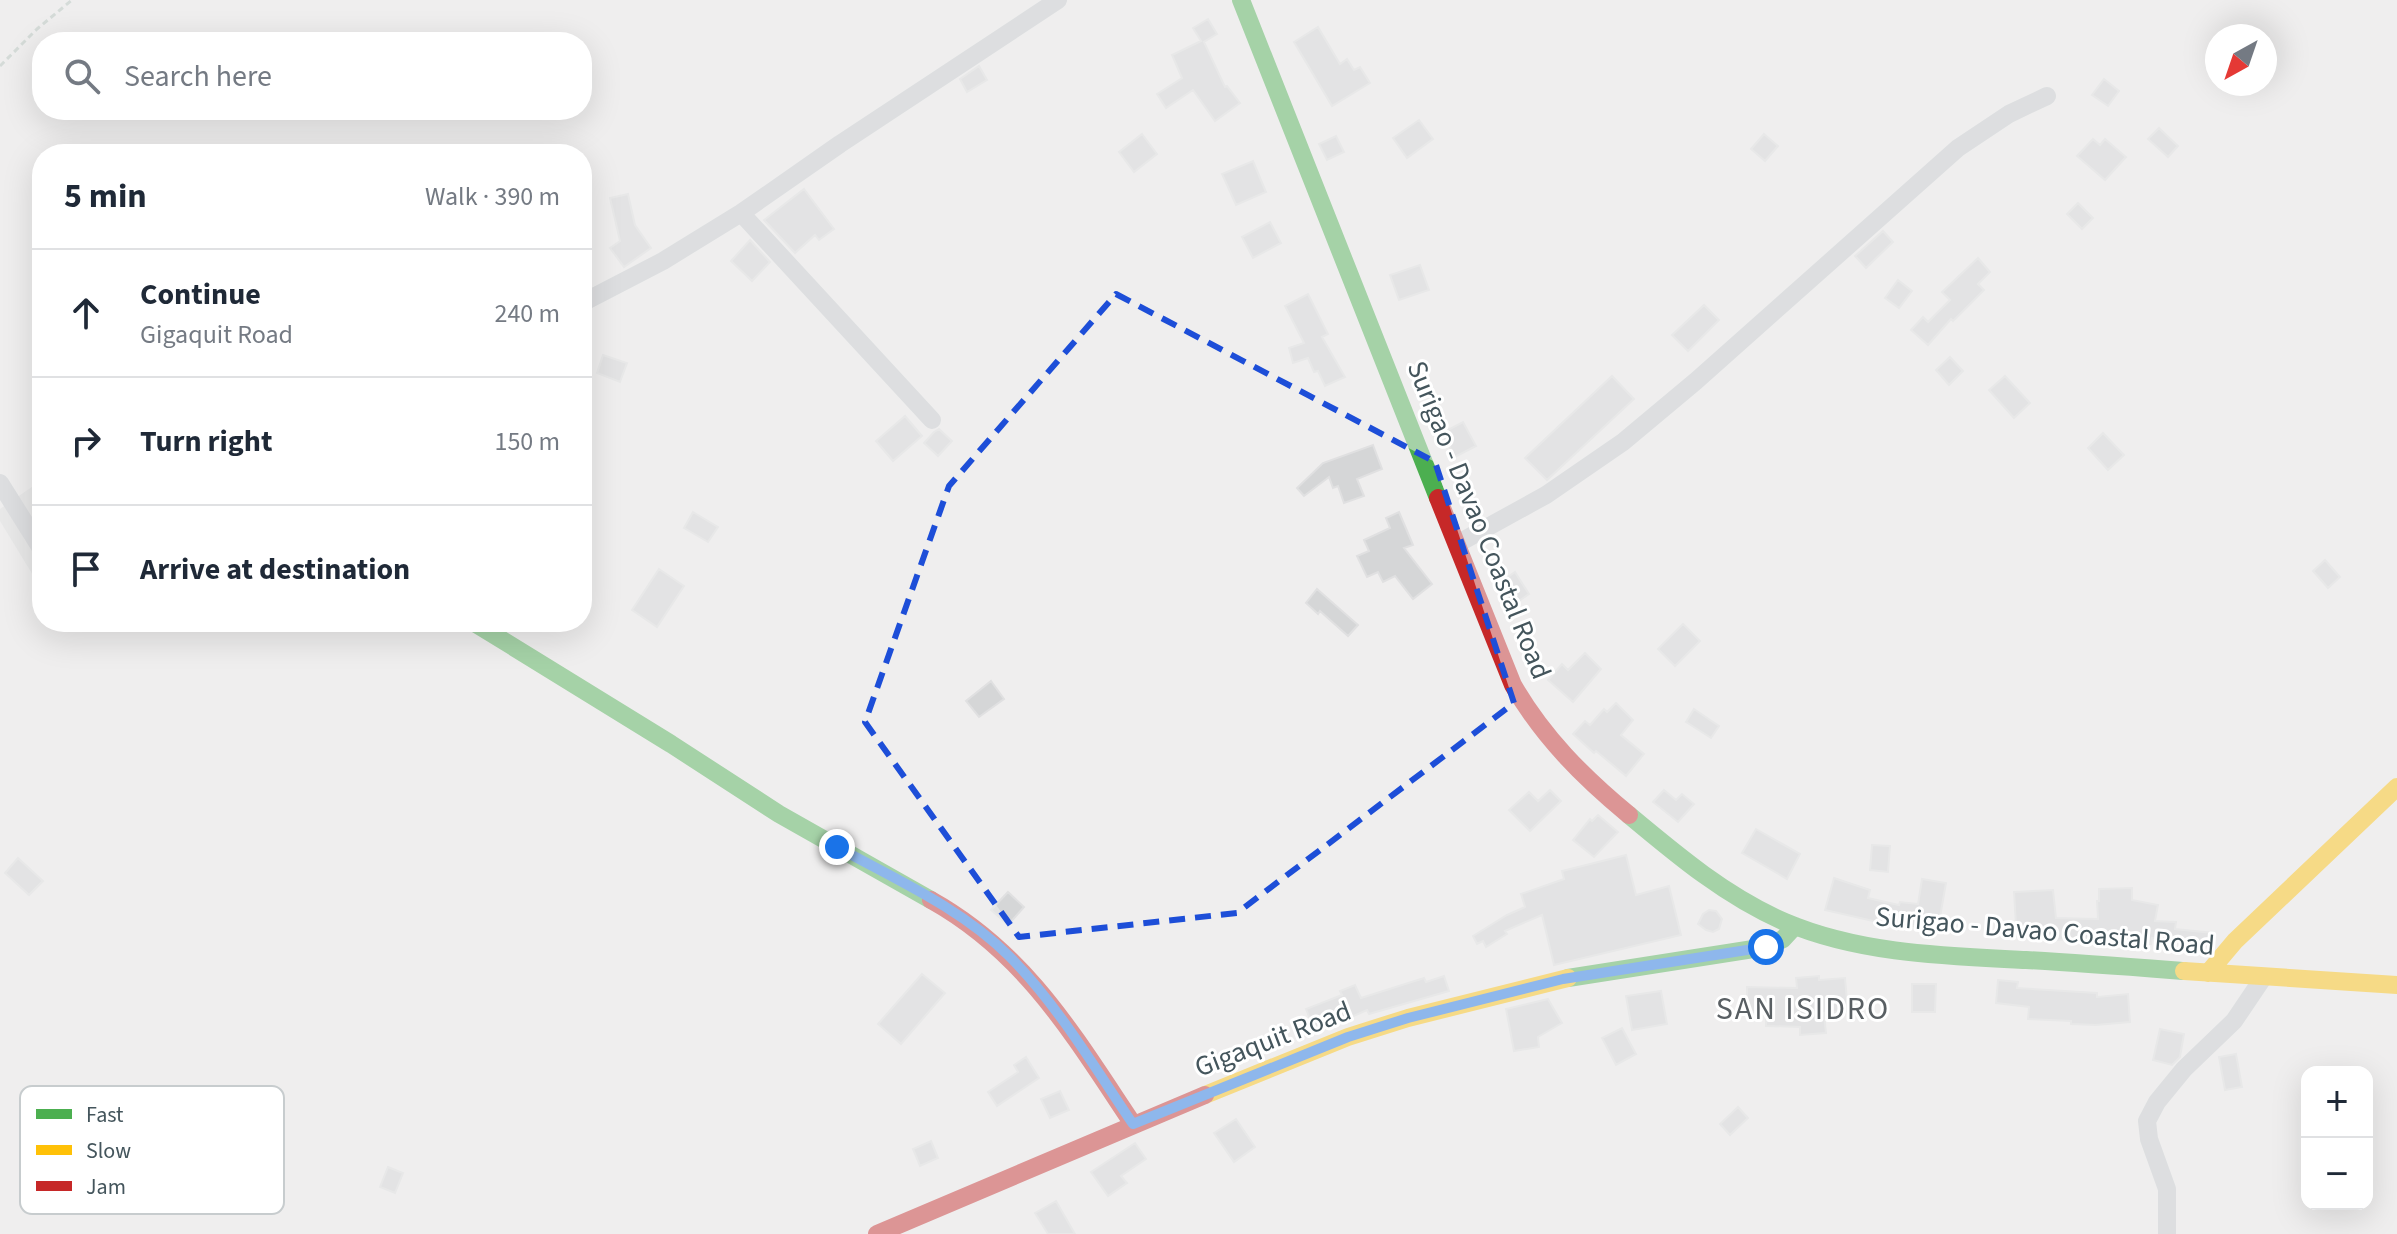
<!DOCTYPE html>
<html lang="en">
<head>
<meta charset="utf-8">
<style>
  body { margin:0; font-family:"Source Sans 3",sans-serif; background:#f6f6f7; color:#1f2937 }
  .controls { position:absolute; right:24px; bottom:24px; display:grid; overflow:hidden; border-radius:16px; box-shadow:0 8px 32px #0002 }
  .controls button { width:72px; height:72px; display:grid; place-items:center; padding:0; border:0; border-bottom:2px solid #e0e1e3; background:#fff; color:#1f2937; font:40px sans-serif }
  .compass { position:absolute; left:2205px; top:24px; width:72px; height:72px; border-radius:50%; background:#fff; box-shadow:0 8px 32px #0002; rotate:220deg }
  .stop { position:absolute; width:24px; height:24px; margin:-18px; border:6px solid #1a73e8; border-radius:50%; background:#fff }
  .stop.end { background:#1a73e8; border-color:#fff; box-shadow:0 2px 8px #0008 }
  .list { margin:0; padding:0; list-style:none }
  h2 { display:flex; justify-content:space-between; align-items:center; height:104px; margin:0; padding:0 32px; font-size:34px }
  h2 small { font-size:26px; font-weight:400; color:#747a83 }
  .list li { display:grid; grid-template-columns:52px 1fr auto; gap:24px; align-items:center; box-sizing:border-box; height:128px; padding:0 32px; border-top:2px solid #e0e1e3 }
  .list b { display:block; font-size:30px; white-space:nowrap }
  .list p { margin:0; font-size:26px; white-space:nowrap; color:#747a83 }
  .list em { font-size:26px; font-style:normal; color:#747a83 }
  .icon { flex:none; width:44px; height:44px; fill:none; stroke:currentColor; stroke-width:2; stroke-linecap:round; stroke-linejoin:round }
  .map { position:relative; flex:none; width:2397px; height:1234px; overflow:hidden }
  .search { position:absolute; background:#fff; box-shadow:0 8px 32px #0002; left:32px; top:32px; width:560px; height:88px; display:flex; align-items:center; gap:20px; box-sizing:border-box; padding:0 28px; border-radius:32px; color:#747a83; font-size:30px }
  .panel { position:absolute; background:#fff; box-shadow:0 8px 32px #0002; left:32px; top:144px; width:560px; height:488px; border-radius:32px }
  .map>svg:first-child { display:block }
</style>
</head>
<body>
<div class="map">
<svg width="2397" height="1234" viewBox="0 0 2397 1234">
  <rect width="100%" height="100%" fill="#efeeee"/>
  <!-- education -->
  <path fill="#e0dfe0" d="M42 480V590L0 521V509Z"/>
  <!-- building -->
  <path fill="#d5d6d7" stroke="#e0e0e1" stroke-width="2" d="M1208 19 1217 34 1204 42 1225 87 1227 86 1240 103 1215 121 1193 90 1166 108 1157 94 1182 78 1172 55 1201 41 1193 28Z
    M1318 27 1340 64 1347 59 1354 70 1360 67 1370 83 1332 106 1294 42Z
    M979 66 987 80 967 92 960 79Z
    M2104 79 2119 91 2108 106 2092 95Z
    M1419 120 1433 139 1407 158 1393 138Z
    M2159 128 2178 146 2168 157 2148 139Z
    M1142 134 1157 154 1134 172 1119 152Z
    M1764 134 1778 146 1765 161 1751 149Z
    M1336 136 1344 152 1327 160 1319 144Z
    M2093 139 2100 145 2105 139 2126 157 2105 180 2077 156Z
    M1253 161 1266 192 1236 205 1222 174Z
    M804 189 834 229 819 240 815 235 795 253 764 220Z
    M628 194 635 225 651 248 624 267 610 248 620 241 610 198Z
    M2078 203 2093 218 2082 229 2067 214Z
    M1270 222 1281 243 1253 258 1242 237Z
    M1883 231 1893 242 1866 268 1855 256Z
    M750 240 770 262 752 281 731 261Z
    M1978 258 1990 272 1978 284 1984 290 1953 321 1951 319 1928 345 1911 330 1923 317 1928 322 1950 300 1942 292Z
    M1420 265 1429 290 1399 300 1390 275Z
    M1898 280 1912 291 1899 308 1885 298Z
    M1308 294 1328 334 1322 337 1345 377 1325 386 1318 371 1314 372 1308 358 1293 363 1289 348 1304 343 1285 306Z
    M1704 305 1719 320 1688 351 1672 335Z
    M603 355 627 363 620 382 597 373Z
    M1950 357 1963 371 1949 385 1936 370Z
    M1612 376 1634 399 1547 480 1525 458Z
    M2005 376 2030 403 2014 418 1989 390Z
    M905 416 922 436 893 461 876 441Z
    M1463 422 1476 446 1455 457 1442 433Z
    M939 429 952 441 938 456 924 443 934 432Z
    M2103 433 2124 455 2108 470 2088 448Z
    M1373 445 1382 469 1357 479 1364 496 1344 503 1338 486 1333 488 1329 477 1304 496 1297 488 1323 463Z
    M693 512 718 527 708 542 684 528Z
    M1399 512 1413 545 1404 548 1432 584 1413 599 1395 576 1383 582 1378 572 1367 577 1357 556 1369 551 1364 540 1390 528 1386 518Z
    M2325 560 2340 577 2328 588 2313 571Z
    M659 569 684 586 657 627 632 610Z
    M1515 572 1529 594 1509 608 1495 586Z
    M1317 589 1358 625 1348 636 1320 611 1318 614 1306 603Z
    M1683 624 1700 641 1675 666 1658 649Z
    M1585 653 1601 669 1573 702 1548 680 1562 664 1568 670Z
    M991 681 1004 699 979 717 966 701Z
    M1616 703 1633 720 1621 735 1644 754 1626 776 1596 751 1594 753 1573 734 1585 721 1590 725 1604 709 1607 712Z
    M1694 709 1719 726 1711 738 1686 722Z
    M1550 790 1561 801 1530 831 1509 810 1529 792 1538 801Z
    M1664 790 1676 800 1682 794 1694 804 1678 822 1653 802Z
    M1598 815 1618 832 1594 857 1573 840 1590 819 1592 821Z
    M1756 829 1800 854 1787 879 1742 853Z
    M1872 845 1890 846 1888 872 1870 870Z
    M1626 855 1636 895 1669 886 1681 935 1554 965 1542 915 1505 931 1507 934 1486 947 1483 941 1477 944 1473 936 1507 915 1525 907 1521 894 1564 879 1562 871Z
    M18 858 43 881 29 895 5 873Z
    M1834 878 1870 890 1868 898 1899 905 1900 902 1918 904 1922 879 1946 883 1938 929 1873 921 1825 910Z
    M2132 888V900L2158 905 2155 921 2176 922 2175 929 2214 933 2213 942 2209 947 2152 938 2151 944 2118 937 2058 940V933L2036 934V925L2016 926 2014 892 2053 890 2056 918 2098 919 2097 901H2099V889Z
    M1008 892 1024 907 1008 925 991 910Z
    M1709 910 1716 911 1722 919 1719 929 1713 932 1706 930 1698 924 1703 914Z
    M922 974 945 993 901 1044 878 1024Z
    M1444 976 1449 991 1369 1014 1367 1010 1336 1024 1333 1019 1313 1027 1306 1009 1342 995 1340 991 1355 985 1361 998 1424 978 1426 982Z
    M1819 976V980L1845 978 1848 1011 1824 1013 1826 1033 1800 1035V1027L1766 1026V1013L1747 1012V987L1797 988 1796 978Z
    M1998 980 2018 982 2017 988 2097 993V997L2128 994 2130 1022 2096 1025 2071 1024V1021L2028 1019 2029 1007 1996 1003Z
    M1912 984H1936L1935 1012H1912Z
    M1661 991 1667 1024 1632 1030 1626 996Z
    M1548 999 1562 1023 1538 1037 1539 1047 1514 1051 1506 1009Z
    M1622 1028 1636 1054 1616 1065 1602 1038Z
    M2160 1029 2184 1034 2180 1057 2172 1065 2153 1060Z
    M2236 1054 2242 1087 2225 1090 2219 1057Z
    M1026 1057 1039 1078 997 1106 988 1092 1018 1072 1014 1065Z
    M1060 1091 1069 1110 1050 1118 1041 1099Z
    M1738 1107 1748 1118 1730 1135 1720 1124Z
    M1236 1119 1255 1147 1234 1162 1214 1133Z
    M931 1141 938 1158 920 1166 913 1149Z
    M1135 1143 1146 1159 1121 1176 1127 1183 1108 1196 1091 1172Z
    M388 1167 403 1173 395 1193 380 1187Z
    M1056 1201 1075 1234H1048L1035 1213Z"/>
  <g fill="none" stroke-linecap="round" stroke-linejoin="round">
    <!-- path -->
    <path stroke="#b5c4bd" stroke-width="3" stroke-dasharray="6 4" stroke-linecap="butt" d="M0 66 37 29 72 0"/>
    <!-- street -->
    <path stroke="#c7cbce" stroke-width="18" d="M741 213 932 420
      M582 303 663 261 741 213 840 144 1058 0
      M0 483 42 550
      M1457 544 1546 495 1623 442 1696 381 1958 148 2009 114 2047 96
      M2167 1234V1189L2149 1139 2147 1121 2157 1102 2184 1069 2234 1021 2263 978"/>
    <!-- fast -->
    <path stroke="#4caf50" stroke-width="18" d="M1241 0 1438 498
      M473 622 671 744 779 814 931 900
      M1629 815C1678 856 1727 897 1785 922 1860 954 1946 956 2026 960 2079 963 2131 967 2184 971
      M1568 978 1766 947 1783 939 1795 926"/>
    <!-- slow -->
    <path stroke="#ffc107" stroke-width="18" d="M2184 971 2397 985
      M2208 973 2235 941 2397 787
      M1205 1095 1348 1037 1408 1018 1568 978"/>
    <!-- jam -->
    <path stroke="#c62828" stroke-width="18" d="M1438 498 1513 685C1543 737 1583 777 1629 815
      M931 900C1026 953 1074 1036 1133 1124
      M877 1234 1205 1095"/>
  </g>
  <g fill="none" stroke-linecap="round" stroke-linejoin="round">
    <!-- route -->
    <path stroke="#1a73e8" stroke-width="10" d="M837 847C895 879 961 908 1009 956 1057 1004 1095 1068 1133 1124L1348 1037 1408 1018 1563 979 1766 947"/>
  </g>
  <!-- marked area -->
  <path d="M0 0H2397V1234H0ZM1116 294 1435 462 1514 703 1237 913 1019 937 865 722 949 486Z" fill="#efeeee" fill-opacity=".55" fill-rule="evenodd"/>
  <path fill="none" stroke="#1d4ed8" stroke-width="6" stroke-dasharray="16 10" stroke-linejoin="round" d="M1116 294 1435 462 1514 703 1237 913 1019 937 865 722 949 486Z"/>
  <g text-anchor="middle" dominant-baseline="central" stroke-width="6" stroke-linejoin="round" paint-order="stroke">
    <!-- street labels -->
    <g font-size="28" fill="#44555c" stroke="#fff">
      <text transform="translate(1479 520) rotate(68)">Surigao - Davao Coastal Road</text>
      <text transform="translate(2045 931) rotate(5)">Surigao - Davao Coastal Road</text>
      <text transform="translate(1273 1039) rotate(-21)">Gigaquit Road</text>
    </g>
    <!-- quarter labels -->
    <g font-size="32" letter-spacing="2" fill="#595f63" stroke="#fff">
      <text x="1803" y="1009">SAN ISIDRO</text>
    </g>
  </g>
  <!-- legend -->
  <rect x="20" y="1086" width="264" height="128" rx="12" fill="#fff" stroke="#c7ccce" stroke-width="2"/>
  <rect x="36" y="1109" width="36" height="10" fill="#4caf50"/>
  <rect x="36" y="1145" width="36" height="10" fill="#ffc107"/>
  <rect x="36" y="1181" width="36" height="10" fill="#c62828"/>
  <g font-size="22" fill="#44555c">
    <text x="86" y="1122">Fast</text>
    <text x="86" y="1158">Slow</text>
    <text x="86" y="1194">Jam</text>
  </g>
</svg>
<div class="controls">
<button>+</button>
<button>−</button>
</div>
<svg class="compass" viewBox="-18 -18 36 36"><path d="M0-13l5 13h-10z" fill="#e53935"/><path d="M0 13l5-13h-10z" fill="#747a83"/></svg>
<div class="stop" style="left:1766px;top:947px"></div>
<div class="stop end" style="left:837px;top:847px"></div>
<div class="search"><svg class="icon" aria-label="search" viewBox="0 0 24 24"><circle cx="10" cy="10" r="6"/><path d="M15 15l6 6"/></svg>Search here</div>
<section class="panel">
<h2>5 min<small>Walk · 390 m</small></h2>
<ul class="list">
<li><svg class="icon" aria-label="ahead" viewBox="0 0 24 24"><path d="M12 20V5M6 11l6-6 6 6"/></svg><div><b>Continue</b><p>Gigaquit Road</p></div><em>240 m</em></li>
<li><svg class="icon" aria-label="right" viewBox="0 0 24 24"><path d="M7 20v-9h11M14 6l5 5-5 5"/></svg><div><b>Turn right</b></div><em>150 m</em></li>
<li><svg class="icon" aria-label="arrive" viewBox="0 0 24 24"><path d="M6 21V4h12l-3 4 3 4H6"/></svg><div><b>Arrive at destination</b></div></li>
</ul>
</section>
</div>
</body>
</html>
